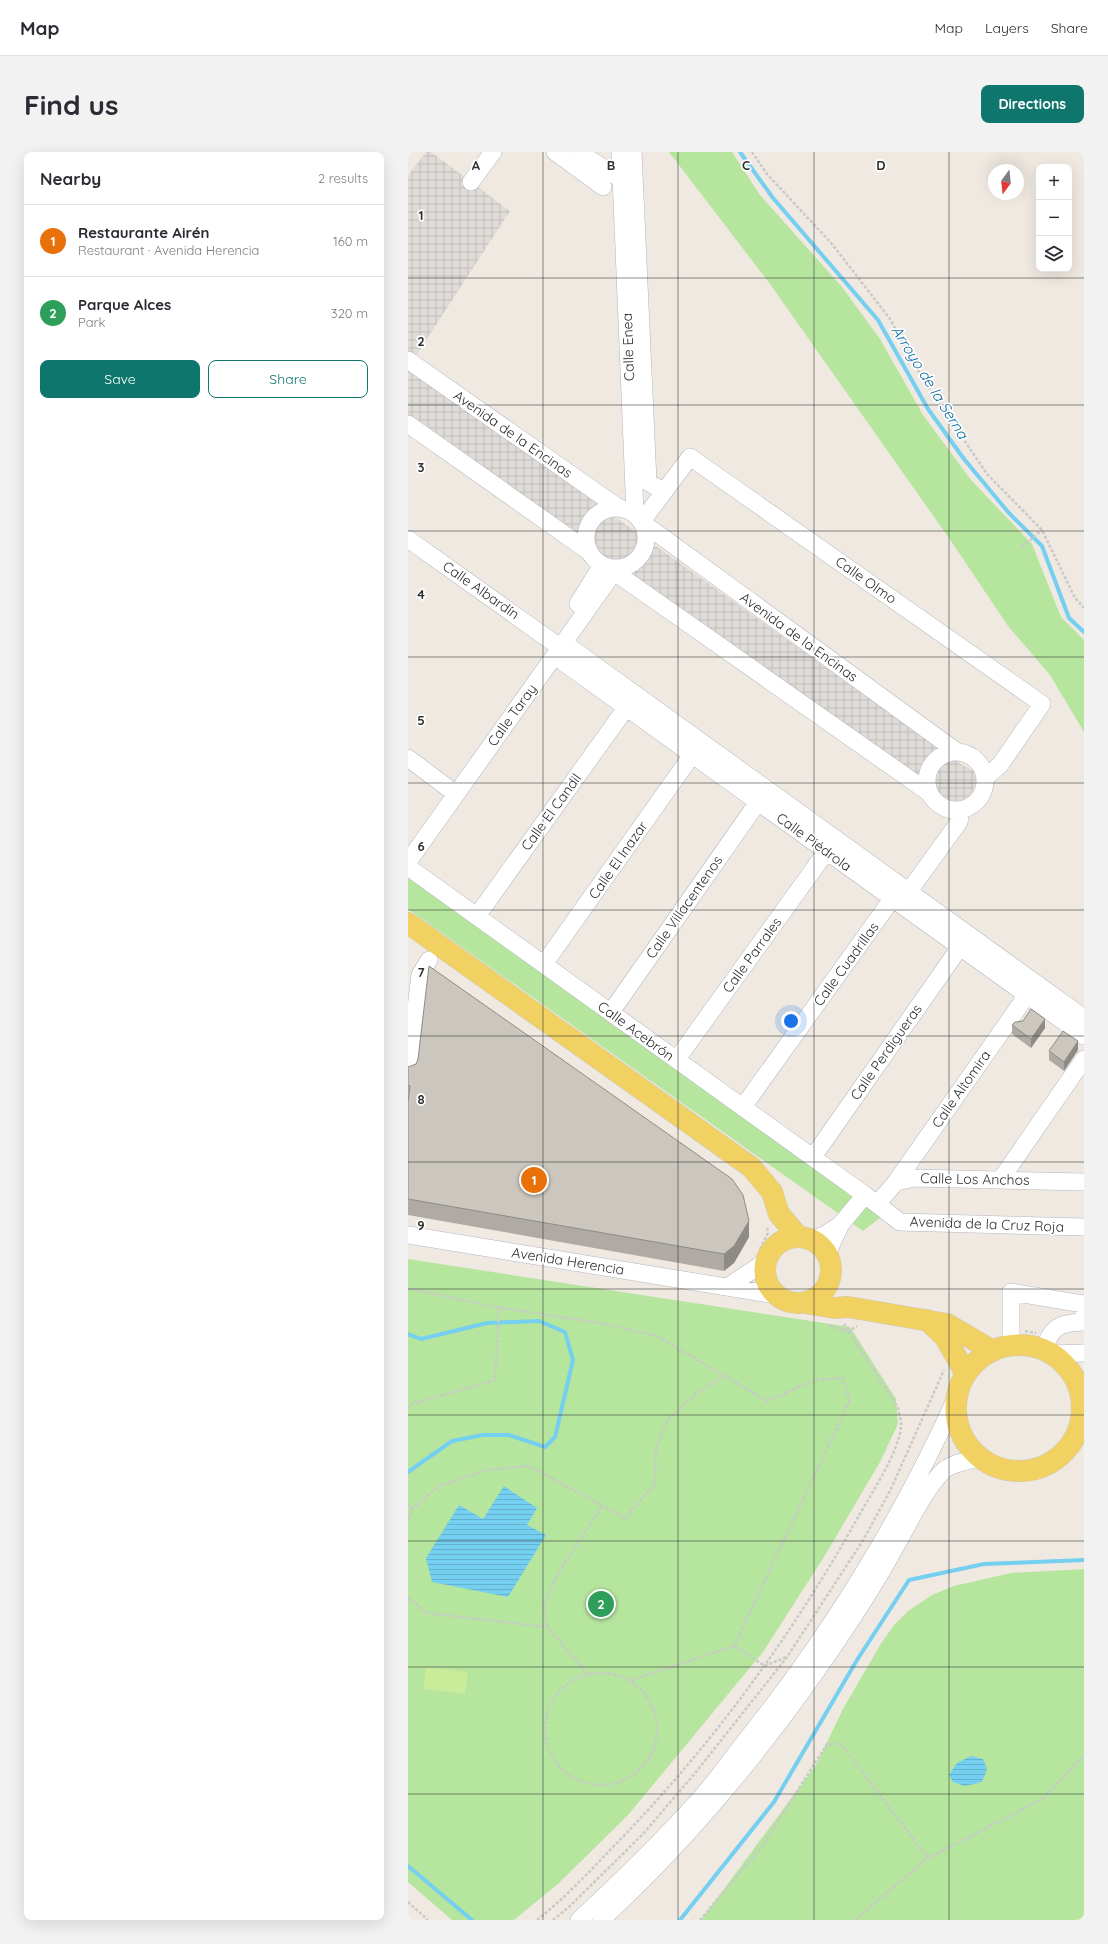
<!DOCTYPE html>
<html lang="en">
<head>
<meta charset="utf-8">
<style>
  body { margin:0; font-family:Quicksand,sans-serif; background:#f2f2f3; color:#2b2b33 }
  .controls { position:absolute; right:12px; top:12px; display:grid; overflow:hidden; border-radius:8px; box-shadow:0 4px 16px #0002 }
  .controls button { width:36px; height:36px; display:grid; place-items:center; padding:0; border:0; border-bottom:1px solid #e1e1e2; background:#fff; color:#2b2b33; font:20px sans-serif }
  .compass { position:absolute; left:580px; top:12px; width:36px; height:36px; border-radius:50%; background:#fff; box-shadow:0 4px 16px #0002; rotate:195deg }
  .you { position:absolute; left:383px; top:869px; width:14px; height:14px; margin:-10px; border:3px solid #fff; border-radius:50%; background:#1a73e8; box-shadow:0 0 0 6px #1a73e833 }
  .badge { display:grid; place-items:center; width:26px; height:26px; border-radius:50%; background:#0f766e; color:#fff; font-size:13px; font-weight:700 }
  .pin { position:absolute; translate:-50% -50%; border:2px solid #fff; box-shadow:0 1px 4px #0006 }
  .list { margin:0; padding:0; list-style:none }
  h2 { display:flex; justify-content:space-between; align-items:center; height:52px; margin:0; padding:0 16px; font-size:17px }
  h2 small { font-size:13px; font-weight:400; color:#7c7c81 }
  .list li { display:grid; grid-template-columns:26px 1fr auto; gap:12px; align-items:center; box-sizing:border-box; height:72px; padding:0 16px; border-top:1px solid #e1e1e2 }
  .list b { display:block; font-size:15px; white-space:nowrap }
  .list p { margin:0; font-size:13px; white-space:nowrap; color:#7c7c81 }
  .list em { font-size:13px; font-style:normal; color:#7c7c81 }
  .actions { display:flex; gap:8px; padding:12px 16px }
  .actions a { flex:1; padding:9px 0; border:1px solid #0f766e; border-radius:8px; text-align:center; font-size:14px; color:#0f766e }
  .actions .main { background:#0f766e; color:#fff }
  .icon { flex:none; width:22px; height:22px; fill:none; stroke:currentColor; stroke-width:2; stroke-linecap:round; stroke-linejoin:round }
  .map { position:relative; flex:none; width:676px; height:1768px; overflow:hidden; border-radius:8px }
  header { display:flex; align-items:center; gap:24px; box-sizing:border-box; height:56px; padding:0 20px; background:#fff; border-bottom:1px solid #e1e1e2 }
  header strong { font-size:19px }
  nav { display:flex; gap:22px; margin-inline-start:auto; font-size:14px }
  .intro { display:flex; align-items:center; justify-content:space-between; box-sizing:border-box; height:96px; padding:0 24px }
  h1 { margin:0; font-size:28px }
  .button { padding:10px 18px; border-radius:8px; background:#0f766e; color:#fff; font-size:14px; font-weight:700 }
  main { display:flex; gap:24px; padding:0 24px }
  aside { flex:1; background:#fff; border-radius:8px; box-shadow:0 4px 16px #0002 }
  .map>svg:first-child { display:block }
</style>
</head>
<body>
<header>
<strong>Map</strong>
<nav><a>Map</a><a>Layers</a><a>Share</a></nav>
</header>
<div class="intro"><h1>Find us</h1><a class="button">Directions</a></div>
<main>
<aside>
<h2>Nearby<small>2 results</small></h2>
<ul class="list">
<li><span class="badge" style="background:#e8710a">1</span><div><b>Restaurante Airén</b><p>Restaurant · Avenida Herencia</p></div><em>160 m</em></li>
<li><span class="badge" style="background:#2e9e5b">2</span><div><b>Parque Alces</b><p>Park</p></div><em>320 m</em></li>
</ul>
<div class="actions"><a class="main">Save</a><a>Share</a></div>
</aside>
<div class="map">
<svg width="676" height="1768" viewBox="0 0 676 1768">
  <defs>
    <pattern id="plaza-grid" width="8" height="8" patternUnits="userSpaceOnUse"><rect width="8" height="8" fill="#dfdcd8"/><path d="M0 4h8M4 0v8" fill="none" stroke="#c0bdba"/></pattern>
    <pattern id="water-rules" width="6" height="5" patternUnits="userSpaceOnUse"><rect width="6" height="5" fill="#75cff0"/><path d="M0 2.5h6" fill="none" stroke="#66b2ce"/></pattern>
  </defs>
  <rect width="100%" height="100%" fill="#efe9e1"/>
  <!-- green -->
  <path fill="#b6e59e" d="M261 0H324L352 43 434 135 472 187 515 263 563 328 624 392 653 465 676 488V580L642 523 600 474 543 389 362 132Z
    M0 725 473 1065 455 1079 0 757Z
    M0 1107 442 1175 488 1247 490 1272 472 1310 416 1405 355 1500 220 1663 151 1731 106 1768H44L0 1730Z
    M676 1417V1768H293L408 1613 435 1557 472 1493 486 1473 500 1459 524 1443 546 1434 603 1421Z"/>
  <!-- pitch -->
  <path fill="#c9ec9a" d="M18 1515 60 1520 57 1542 15 1537Z"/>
  <!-- plaza -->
  <path fill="url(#plaza-grid)" d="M18 0H23L102 59 0 216V24Z
    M0 217 553 612 566 619 569 628 561 647 541 652 0 264Z"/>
  <!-- water -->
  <path fill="url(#water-rules)" d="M96 1334 129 1356 119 1373 138 1383 100 1445 24 1430 18 1406 51 1353 75 1367Z
    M563 1604 575 1607 579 1617 574 1630 557 1634 545 1630 541 1623 549 1611Z"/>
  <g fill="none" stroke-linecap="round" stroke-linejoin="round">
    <!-- stream -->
    <path stroke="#75cff0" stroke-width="4" d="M332 0 365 46 470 168 520 257 556 307 600 360 634 394 661 466 676 480
      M0 1182 13 1187 79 1171 131 1169 157 1180 165 1208 147 1285 137 1295 101 1283H75L44 1289 0 1320
      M0 1714 64 1768
      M272 1768 366 1650 449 1508 501 1428 576 1412 676 1408"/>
    <defs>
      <path id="minor" d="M147 0 195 35
        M171 0 214 28
        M212 0 227 362
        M225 0 240 330 256 340
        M63 30 85 0
        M0 208 211 356
        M0 272 180 399
        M178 386a30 30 0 1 1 60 0a30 30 0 1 1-60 0Z
        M234 369 282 305 634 552 592 613 578 625
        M235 371 548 599
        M0 387 153 496 155 510 676 884
        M209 417 215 426 520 640
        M170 452 194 413
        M156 491 676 866
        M519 629a29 29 0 1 1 58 0a29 29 0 1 1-58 0Z
        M0 606 40 636
        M0 710 208 417
        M0 715 457 1043
        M501 739 551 670 553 659
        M69 764 218 556
        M136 812 284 603
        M203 860 350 650
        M269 907 418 700
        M0 922 12 823 21 808
        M335 955 484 747
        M405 1005 552 795
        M593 1027 676 907
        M488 1030 619 843
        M469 1052 488 1030 507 1026 676 1030
        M0 1083 367 1143
        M404 1088 418 1082 433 1072
        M419 1102 433 1072 457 1043 492 1070 676 1075
        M319 1135 357 1110
        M603 1194V1140L676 1152
        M635 1198C645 1175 649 1171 675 1170L676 1163
        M643 1202 676 1201
        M672 1240 676 1237
        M171 1768C212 1730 253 1690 291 1648 308 1629 323 1607 339 1587 422 1483 493 1368 548 1246
        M193 1768C291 1678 374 1574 447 1462 462 1439 476 1416 489 1392 503 1367 515 1341 534 1320 542 1311 560 1309 571 1306"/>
      <path id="major" d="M0 771 343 1015 364 1040 371 1062 390 1084
        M357 1118a33 33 0 1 1 66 0a33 33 0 1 1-66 0Z
        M397 1151 427 1156 440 1155 458 1158 539 1172 585 1199
        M519 1168 537 1185 558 1222
        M548 1256a63 63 0 1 1 126 0a63 63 0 1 1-126 0Z"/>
    </defs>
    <!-- minor casing -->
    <use href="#minor" stroke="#b4b7c1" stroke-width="18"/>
    <!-- major casing -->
    <use href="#major" stroke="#c9c9c9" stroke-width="22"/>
    <!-- path -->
    <path stroke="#c9c9c9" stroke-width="2.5" stroke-dasharray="3 2" stroke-linecap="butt" d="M344 0 359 22 424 92 482 167 516 229 579 322 634 378 667 446 676 456
      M614 395 634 378
      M352 1097 360 1081 359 1074
      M0 1136 82 1154 197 1172 249 1184 359 1249 407 1228 434 1226 442 1248 326 1494
      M372 1156 383 1159
      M421 1173 440 1180 449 1174
      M617 1179 628 1181
      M0 1257 4 1252 87 1228 91 1156
      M0 1351 4 1357 0 1369
      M4 1357 31 1334 78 1318 121 1314 217 1366 247 1332 248 1295 260 1268 288 1242 316 1224
      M0 1445 18 1461 139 1475 180 1522
      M139 1475 135 1451 154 1415 194 1354
      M137 1577a56 56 0 1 1 112 0a56 56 0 1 1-112 0Z
      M223 1528 326 1494 357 1514 378 1505
      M0 1750 20 1768
      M129 1768C157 1746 181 1720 205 1695 301 1597 382 1487 449 1367 462 1343 493 1298 493 1272 493 1267 491 1261 490 1256L436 1172
      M145 1768 162 1754 235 1682 288 1620 379 1505 454 1390 482 1339 536 1218
      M292 1768 355 1693 419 1592H433L520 1706
      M447 1768 520 1706 635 1647 676 1603"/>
    <!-- minor -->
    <use href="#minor" stroke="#fff" stroke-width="17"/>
    <!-- major -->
    <use href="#major" stroke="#f2d163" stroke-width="21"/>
  </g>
  <!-- wall -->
  <path fill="#afaba4" d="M604 873 637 876 623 896 604 882Z
    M670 898 656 919 641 908V899Z
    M0 915 341 1085 326 1111 316 1119 0 1063Z"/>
  <!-- shaded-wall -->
  <path fill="#8e8b86" d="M637 867V876L623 896V887Z
    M670 889V898L656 919V910Z
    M341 1069V1085L326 1111 316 1119V1102Z"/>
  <!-- building -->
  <path fill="#cbc7bf" stroke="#8e8b86" d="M21 814 324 1027 335 1043 341 1069 326 1094 316 1102 0 1047V950L2 934 0 933V915L8 912 10 907Z
    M623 857 637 867 623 887 604 873 607 870 615 869Z
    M655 879 670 889 656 910 641 899Z"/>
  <!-- grid -->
  <path fill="none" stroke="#2e2e2e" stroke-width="1" stroke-opacity="0.55" d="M135 0V1768M270 0V1768M406 0V1768M541 0V1768M0 126H676M0 253H676M0 379H676M0 505H676M0 631H676M0 758H676M0 884H676M0 1010H676M0 1137H676M0 1263H676M0 1389H676M0 1515H676M0 1642H676"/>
  <g text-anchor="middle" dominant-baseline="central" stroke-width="3.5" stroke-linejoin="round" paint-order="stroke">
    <!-- street labels -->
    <g font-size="14" fill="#2e2e2e" stroke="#fff">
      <text transform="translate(220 195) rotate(-92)">Calle Enea</text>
      <text transform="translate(105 282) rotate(35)">Avenida de la Encinas</text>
      <text transform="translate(458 428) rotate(35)">Calle Olmo</text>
      <text transform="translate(73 438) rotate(35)">Calle Albardín</text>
      <text transform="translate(391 485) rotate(36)">Avenida de la Encinas</text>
      <text transform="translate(104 563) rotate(-54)">Calle Taray</text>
      <text transform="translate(143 660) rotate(-54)">Calle El Candil</text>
      <text transform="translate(406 690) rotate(36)">Calle Piédrola</text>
      <text transform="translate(210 708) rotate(-55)">Calle El Inazar</text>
      <text transform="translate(276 755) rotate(-55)">Calle Villacentenos</text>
      <text transform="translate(344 803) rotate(-54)">Calle Parrales</text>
      <text transform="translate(438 812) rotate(-54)">Calle Cuadrillas</text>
      <text transform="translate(228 879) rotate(36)">Calle Acebrón</text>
      <text transform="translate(478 900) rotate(-55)">Calle Perdigueras</text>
      <text transform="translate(553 937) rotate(-55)">Calle Altomira</text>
      <text transform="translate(567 1027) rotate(1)">Calle Los Anchos</text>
      <text transform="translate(579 1072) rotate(2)">Avenida de la Cruz Roja</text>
      <text transform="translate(160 1109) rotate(9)">Avenida Herencia</text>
    </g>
    <!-- water labels -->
    <g font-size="15" font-style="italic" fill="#0d6fa3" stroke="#fff">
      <text transform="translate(522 230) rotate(58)">Arroyo de la Serna</text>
    </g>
  </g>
  <g font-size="13" text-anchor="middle" font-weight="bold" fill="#2e2e2e" stroke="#fff" stroke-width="3.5" stroke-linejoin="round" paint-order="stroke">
    <text x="68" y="18">A</text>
    <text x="203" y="18">B</text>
    <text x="338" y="18">C</text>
    <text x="473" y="18">D</text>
    <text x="13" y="68">1</text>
    <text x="13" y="194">2</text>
    <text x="13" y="320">3</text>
    <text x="13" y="447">4</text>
    <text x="13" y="573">5</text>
    <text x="13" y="699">6</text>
    <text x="13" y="825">7</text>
    <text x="13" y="952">8</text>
    <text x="13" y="1078">9</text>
  </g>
</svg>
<div class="controls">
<button>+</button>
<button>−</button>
<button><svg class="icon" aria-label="layers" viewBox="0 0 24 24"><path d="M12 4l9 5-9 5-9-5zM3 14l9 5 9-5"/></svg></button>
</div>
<svg class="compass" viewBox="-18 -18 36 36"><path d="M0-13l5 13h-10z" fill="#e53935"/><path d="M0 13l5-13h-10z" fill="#7c7c81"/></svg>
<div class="you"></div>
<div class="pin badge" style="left:126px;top:1028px;background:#e8710a">1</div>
<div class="pin badge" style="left:193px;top:1452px;background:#2e9e5b">2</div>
</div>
</main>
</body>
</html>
